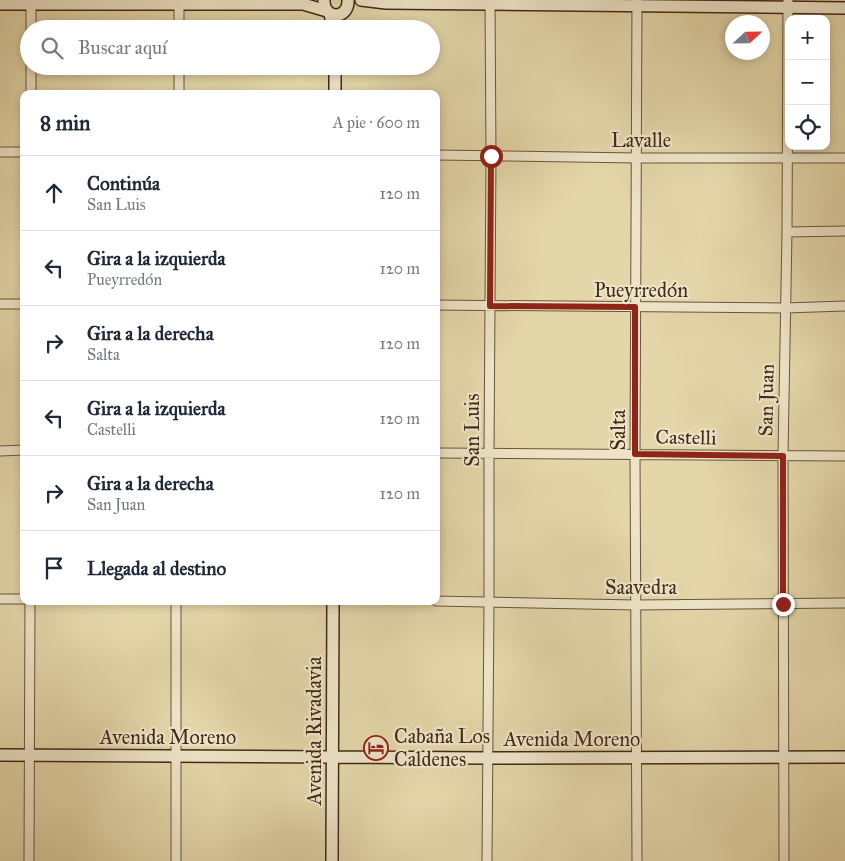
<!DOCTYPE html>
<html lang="es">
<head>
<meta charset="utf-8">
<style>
  body { margin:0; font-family:"IM FELL Great Primer",serif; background:#f2f2f3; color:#1f2937 }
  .controls { position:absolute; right:15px; top:15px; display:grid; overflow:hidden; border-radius:10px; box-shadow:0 2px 8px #0003 }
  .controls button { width:45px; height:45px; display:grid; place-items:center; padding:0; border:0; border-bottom:1px solid #e0e1e3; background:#fff; color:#1f2937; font:25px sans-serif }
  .compass { position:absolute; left:725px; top:15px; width:45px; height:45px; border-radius:50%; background:#fff; box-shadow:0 2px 8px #0003; rotate:68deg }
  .stop { position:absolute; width:15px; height:15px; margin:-11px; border:4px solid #8f2418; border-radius:50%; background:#fff }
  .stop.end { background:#8f2418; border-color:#fff; box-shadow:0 1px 5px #0008 }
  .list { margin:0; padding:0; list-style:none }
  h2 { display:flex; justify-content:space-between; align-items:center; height:65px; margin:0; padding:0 20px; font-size:21px }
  h2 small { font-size:16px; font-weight:400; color:#747a83 }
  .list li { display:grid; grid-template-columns:32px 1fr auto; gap:15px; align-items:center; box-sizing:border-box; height:75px; padding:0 20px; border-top:1px solid #e0e1e3 }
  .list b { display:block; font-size:19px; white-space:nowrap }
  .list p { margin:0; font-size:16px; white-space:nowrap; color:#747a83 }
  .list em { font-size:16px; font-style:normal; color:#747a83 }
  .icon { flex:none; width:28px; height:28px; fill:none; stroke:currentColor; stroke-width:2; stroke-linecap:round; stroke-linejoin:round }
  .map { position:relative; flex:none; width:845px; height:861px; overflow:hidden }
  .search { position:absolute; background:#fff; box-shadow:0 2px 8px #0003; left:20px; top:20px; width:420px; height:55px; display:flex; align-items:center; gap:12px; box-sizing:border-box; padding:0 18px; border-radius:28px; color:#747a83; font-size:19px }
  .panel { position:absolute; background:#fff; box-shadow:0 2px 8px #0003; left:20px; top:90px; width:420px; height:515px; border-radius:10px }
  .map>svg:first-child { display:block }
</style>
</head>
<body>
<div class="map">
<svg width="845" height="861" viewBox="0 0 845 861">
  <rect width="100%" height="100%" fill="#e3d6a9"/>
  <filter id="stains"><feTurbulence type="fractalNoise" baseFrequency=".004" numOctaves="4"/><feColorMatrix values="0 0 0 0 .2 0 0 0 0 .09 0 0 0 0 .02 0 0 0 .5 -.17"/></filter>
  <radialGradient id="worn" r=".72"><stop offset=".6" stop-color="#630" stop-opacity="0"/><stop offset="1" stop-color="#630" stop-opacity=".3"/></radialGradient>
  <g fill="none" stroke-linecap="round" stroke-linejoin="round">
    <defs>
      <path id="street" d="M637 0 635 454 637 861
        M31 29V0
        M179 29V5
        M31 94V66
        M179 94V66
        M0 152H24
        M436 155 637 158H845
        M787 232 845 231
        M0 304H24
        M436 305 785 308 845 306
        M0 451 24 450
        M436 453 845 456
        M0 599H24
        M436 601 635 605 845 603
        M29 861 30 601
        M176 861V601
        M487 861 489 602V453L491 156 490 0
        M784 861 783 455 787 232 788 0"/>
      <path id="secondary" d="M324 0C323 20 349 20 348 0
        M361 0 386 3 845 8
        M0 4H303L327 11
        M330 14 333 29
        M335 94V66
        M0 755 488 758 845 757
        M332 861 333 601"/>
    </defs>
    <!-- street casing -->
    <use href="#street" stroke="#6b543d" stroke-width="11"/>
    <!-- secondary casing -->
    <use href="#secondary" stroke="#432919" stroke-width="14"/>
    <!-- street -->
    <use href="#street" stroke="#ede4c7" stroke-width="9"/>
    <!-- secondary -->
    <use href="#secondary" stroke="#ede4c7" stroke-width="11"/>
  </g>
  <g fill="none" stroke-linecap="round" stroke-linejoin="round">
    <!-- route -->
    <path stroke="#8f2418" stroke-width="6" d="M491 156 490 306 635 307V454L783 456V604"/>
  </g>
  <!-- icons -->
  <defs>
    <symbol id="hotel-ring" viewBox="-11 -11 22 22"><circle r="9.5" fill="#ede4c7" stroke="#8f2418" stroke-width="1.5"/><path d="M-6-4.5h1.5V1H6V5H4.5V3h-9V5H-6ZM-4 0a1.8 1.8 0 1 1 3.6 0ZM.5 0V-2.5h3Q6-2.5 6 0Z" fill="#8f2418"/></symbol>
  </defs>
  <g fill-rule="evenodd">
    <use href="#hotel-ring" x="362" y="734" width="28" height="28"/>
  </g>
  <g text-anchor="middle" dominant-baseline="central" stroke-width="4.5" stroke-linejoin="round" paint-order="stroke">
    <!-- street labels -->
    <g font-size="20" fill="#432919" stroke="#ede4c7">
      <text x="641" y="140">Lavalle</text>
      <text x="641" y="290">Pueyrredón</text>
      <text transform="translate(766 400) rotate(-89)">San Juan</text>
      <text transform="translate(472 430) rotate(-90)">San Luis</text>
      <text transform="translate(618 430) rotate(-90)">Salta</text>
      <text transform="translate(686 437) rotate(1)">Castelli</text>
      <text x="641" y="587">Saavedra</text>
      <text transform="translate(314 731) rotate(-90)">Avenida Rivadavia</text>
      <text x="168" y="737">Avenida Moreno</text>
      <text x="572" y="739">Avenida Moreno</text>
    </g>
    <!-- poi labels -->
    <g font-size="20" fill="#432919" stroke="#ede4c7" text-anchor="start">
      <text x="394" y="736">Cabaña Los<tspan x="394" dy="23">Caldenes</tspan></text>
    </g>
  </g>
  <rect width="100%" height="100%" filter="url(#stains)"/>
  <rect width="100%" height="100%" fill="url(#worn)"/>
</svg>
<div class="controls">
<button>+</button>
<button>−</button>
<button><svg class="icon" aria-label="locate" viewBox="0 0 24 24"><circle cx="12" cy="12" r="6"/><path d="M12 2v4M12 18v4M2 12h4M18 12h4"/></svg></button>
</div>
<svg class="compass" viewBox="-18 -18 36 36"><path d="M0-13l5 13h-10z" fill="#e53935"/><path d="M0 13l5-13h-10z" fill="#747a83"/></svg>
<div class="stop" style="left:491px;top:156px"></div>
<div class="stop end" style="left:783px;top:604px"></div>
<div class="search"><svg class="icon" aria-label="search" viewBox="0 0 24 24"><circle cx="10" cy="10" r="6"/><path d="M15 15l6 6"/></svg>Buscar aquí</div>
<section class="panel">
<h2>8 min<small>A pie · 600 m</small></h2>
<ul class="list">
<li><svg class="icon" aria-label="ahead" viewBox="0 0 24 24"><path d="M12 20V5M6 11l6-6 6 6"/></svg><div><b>Continúa</b><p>San Luis</p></div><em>120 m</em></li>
<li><svg class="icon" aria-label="left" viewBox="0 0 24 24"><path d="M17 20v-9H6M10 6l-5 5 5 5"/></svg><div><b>Gira a la izquierda</b><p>Pueyrredón</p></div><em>120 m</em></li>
<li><svg class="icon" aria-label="right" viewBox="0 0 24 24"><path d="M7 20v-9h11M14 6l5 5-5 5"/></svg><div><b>Gira a la derecha</b><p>Salta</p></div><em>120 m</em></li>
<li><svg class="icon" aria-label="left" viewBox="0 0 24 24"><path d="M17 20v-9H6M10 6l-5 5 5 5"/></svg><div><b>Gira a la izquierda</b><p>Castelli</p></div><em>120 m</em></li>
<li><svg class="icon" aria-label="right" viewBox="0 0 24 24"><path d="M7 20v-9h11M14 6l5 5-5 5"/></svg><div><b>Gira a la derecha</b><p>San Juan</p></div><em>120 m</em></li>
<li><svg class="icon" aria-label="arrive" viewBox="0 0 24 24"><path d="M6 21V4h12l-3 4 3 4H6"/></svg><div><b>Llegada al destino</b></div></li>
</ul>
</section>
</div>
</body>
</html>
